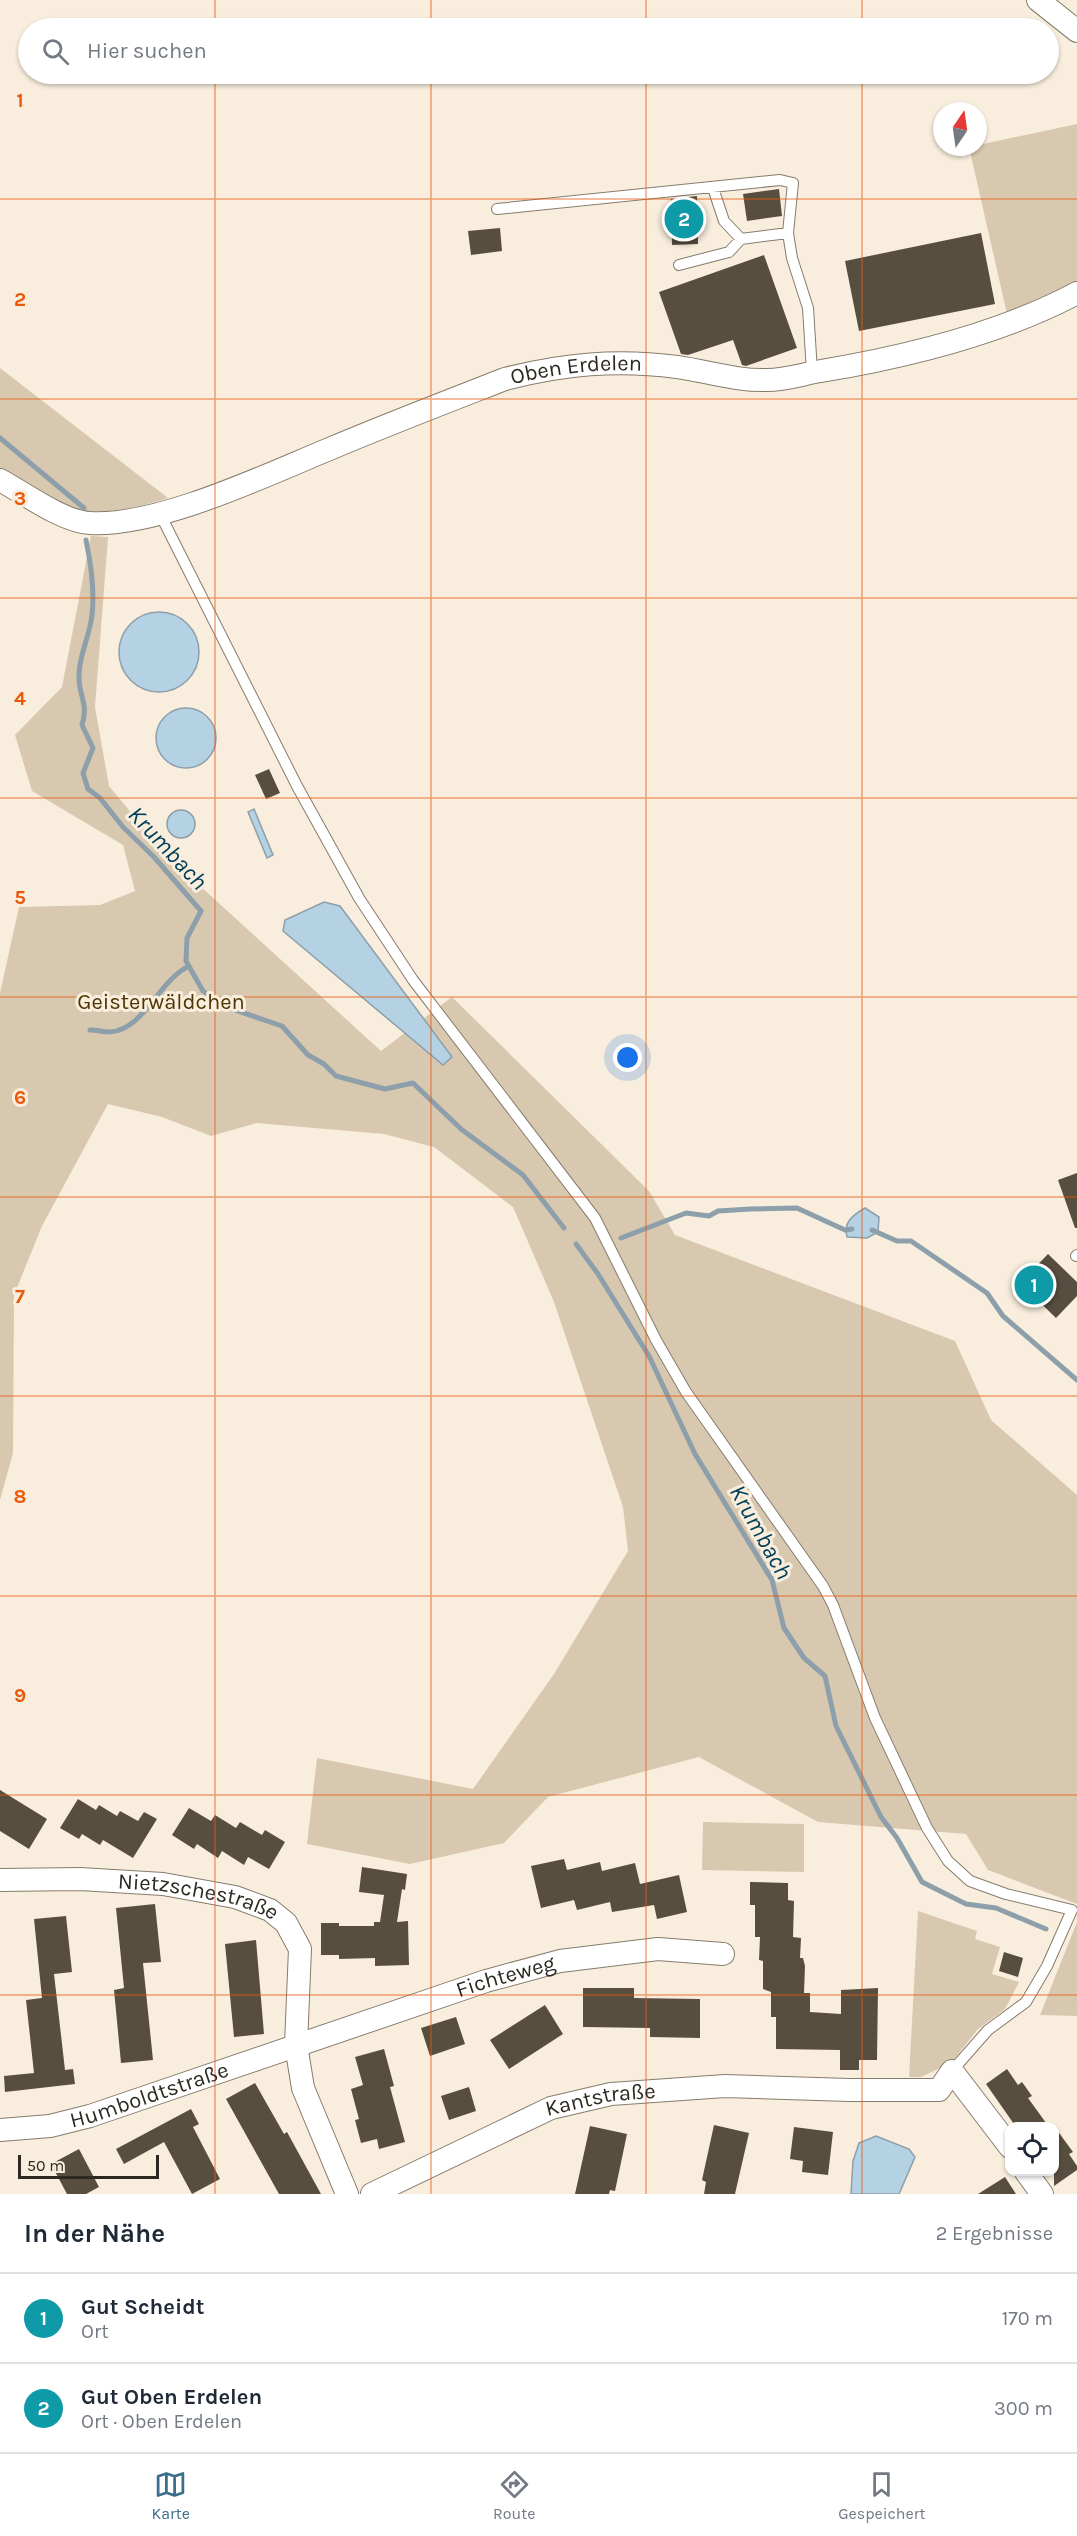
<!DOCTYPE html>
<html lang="de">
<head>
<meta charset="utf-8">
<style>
  body { margin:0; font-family:Karla,sans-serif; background:#f6f6f7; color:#1f2937 }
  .controls { position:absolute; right:18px; bottom:18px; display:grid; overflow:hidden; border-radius:12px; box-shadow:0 2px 4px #0004 }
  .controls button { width:54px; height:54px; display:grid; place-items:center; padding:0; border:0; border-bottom:2px solid #e0e1e3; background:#fff; color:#1f2937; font:30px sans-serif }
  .compass { position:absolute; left:933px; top:102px; width:54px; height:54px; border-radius:50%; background:#fff; box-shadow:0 2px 4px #0004; rotate:13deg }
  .scale { position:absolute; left:18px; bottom:15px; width:141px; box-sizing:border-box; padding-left:6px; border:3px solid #2d2922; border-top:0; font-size:16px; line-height:21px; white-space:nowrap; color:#2d2922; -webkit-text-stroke:4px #f9eedd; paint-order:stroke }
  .you { position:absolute; left:628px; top:1058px; width:21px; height:21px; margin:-15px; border:4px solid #fff; border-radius:50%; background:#1a73e8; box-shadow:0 0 0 9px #1a73e833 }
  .badge { display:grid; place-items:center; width:39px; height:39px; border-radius:50%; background:#396f8a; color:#fff; font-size:20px; font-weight:700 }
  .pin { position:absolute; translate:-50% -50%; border:3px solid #fff; box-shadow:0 2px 6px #0006 }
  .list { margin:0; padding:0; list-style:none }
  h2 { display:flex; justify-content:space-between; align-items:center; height:78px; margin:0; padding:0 24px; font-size:26px }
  h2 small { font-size:20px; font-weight:400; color:#747a83 }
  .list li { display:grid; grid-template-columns:39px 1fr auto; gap:18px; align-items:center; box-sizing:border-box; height:90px; padding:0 24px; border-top:2px solid #e0e1e3 }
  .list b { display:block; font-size:22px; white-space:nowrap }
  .list p { margin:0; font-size:20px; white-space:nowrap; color:#747a83 }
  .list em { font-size:20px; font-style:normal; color:#747a83 }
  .icon { flex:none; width:33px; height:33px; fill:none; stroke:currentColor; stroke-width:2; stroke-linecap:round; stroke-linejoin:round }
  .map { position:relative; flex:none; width:1077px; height:2194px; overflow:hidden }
  .search { position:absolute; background:#fff; box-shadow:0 2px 4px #0004; left:18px; right:18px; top:18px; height:66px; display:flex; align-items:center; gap:15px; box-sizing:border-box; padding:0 21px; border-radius:33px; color:#747a83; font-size:22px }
  .sheet { height:258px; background:#fff }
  nav { display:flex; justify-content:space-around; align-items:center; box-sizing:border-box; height:84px; border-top:2px solid #e0e1e3; background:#fff; font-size:16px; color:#747a83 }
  nav a { display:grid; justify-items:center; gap:3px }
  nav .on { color:#396f8a }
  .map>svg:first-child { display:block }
</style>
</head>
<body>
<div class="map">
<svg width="1077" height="2194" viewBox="0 0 1077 2194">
  <rect width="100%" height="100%" fill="#f9eedd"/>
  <!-- green -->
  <path fill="#d8c8b0" d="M1077 124V282L1028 307 1007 314 969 147Z
    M0 368 168 498C134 509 103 516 67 508 47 504 19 484 0 474Z
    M91 536 108 537 95 707 109 786 166 855 381 1051 452 997 649 1191 675 1235 955 1341 991 1420 1077 1495V1904L988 1870 966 1834 818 1822 699 1757 548 1797 504 1843 410 1864 307 1844 317 1758 473 1789 554 1674 628 1551 623 1507 554 1302 513 1207 434 1147 384 1134 257 1123 211 1136 162 1117 108 1104 42 1226 14 1295 13 1453 0 1500V993L19 907 100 905 135 891 123 845 32 791 15 735 62 687Z
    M703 1822 804 1824V1872L702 1870Z
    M918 1911 977 1931 975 1939 1000 1947 992 1974 1019 1982 1005 2009 978 2029 951 2063 921 2077H909Z
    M1077 1922V2016L1040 2015Z"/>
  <!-- water -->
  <path fill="#b4d2e4" stroke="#8c9faa" stroke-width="1.5" d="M119 652a40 40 0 1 1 80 0a40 40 0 1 1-80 0Z
    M156 738a30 30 0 1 1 60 0a30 30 0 1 1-60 0Z
    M254 809 273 855 267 858 248 812Z
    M167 824a14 14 0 1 1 28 0a14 14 0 1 1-28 0Z
    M324 902 340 906 452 1057 443 1065 283 931 285 920Z
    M865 1208 879 1217 878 1232 867 1238 847 1237C843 1222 853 1215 865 1208Z
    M876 2136 909 2149 915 2157 899 2194H851L853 2161 859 2143Z"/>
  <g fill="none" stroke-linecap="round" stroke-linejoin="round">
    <!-- stream -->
    <path stroke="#8c9faa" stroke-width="5" d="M0 438 84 508
      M86 540C91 564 95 590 92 615 90 635 79 655 79 675 78 695 89 703 82 725L93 748 83 773 88 789 100 798 123 827 154 857 201 911 187 938 186 961 203 991 226 1007 282 1026 308 1055 324 1064 336 1076 385 1089 413 1083 461 1129 523 1175 564 1228
      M90 1030C97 1030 103 1032 110 1032 144 1030 159 980 189 966
      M872 1230 897 1241H911L987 1293 1003 1316 1077 1380
      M621 1238 686 1213 709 1216 718 1211 750 1209 797 1208 845 1230 852 1229
      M576 1244 598 1274 649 1356 695 1454 772 1580 784 1628 804 1658 825 1676 836 1726 881 1817 897 1838 922 1882 966 1904 996 1908 1046 1929"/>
  </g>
  <!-- building -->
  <path fill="#584e40" d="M779 189 782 216 747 221 743 194Z
    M697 196 698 244 672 245 671 199Z
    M500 228 502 251 471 255 468 231Z
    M981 233 995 304 859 331 845 261Z
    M764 255 797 348 746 366 742 365 733 340 688 355 681 354 659 292Z
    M269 769 280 793 266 799 255 775Z
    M1077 1173V1228H1075L1058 1180Z
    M1048 1254 1077 1282V1296L1056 1318 1020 1283Z
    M0 1790 47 1819 29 1849 0 1831Z
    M78 1799 96 1810 99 1805 117 1816 120 1811 138 1821 144 1812 157 1819 133 1858 103 1840 100 1845 82 1834 79 1839 60 1828Z
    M189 1808 211 1821 215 1815 236 1828 240 1822 262 1835 265 1830 285 1842 269 1869 248 1857 244 1865 222 1851 218 1858 197 1844 194 1849 172 1835Z
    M564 1859 567 1870 600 1862 602 1871 635 1863 640 1884 679 1875 687 1912 657 1919 654 1905 612 1912 610 1902 577 1910 574 1900 541 1908 531 1866Z
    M362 1867 407 1874 405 1890 402 1889 397 1922 408 1921 409 1965 375 1966V1958L339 1959V1955H321V1923H339V1926H374V1922H380L384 1895 359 1892Z
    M750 1882 788 1883V1900L794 1901 793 1937 801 1938 800 1958H803L805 1966 804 1993H810V2012L841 2014V1990L878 1988 877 2060H859V2070H840V2050L776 2049V2017H771V1992L763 1989V1961L759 1960 760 1937H755V1905H750Z
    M155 1904 161 1962 143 1963 153 2060 121 2063 114 1990 124 1988 116 1908Z
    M66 1916 72 1972 54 1974 65 2070 73 2069 75 2084 5 2092 4 2076 34 2073 26 2000 42 1998 34 1919Z
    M256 1940 264 2034 234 2037 225 1944Z
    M1004 1952 1023 1958 1018 1977 999 1971Z
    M583 1988H634V1998L700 1999V2038L650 2037V2028L583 2027Z
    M545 2005 563 2034 509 2069 490 2040Z
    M456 2017 465 2044 430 2056 421 2028Z
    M384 2049 394 2086 390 2087 405 2142 379 2149 377 2139 361 2143 355 2120 359 2119 351 2089 363 2085 355 2057Z
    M1007 2069 1018 2085 1022 2082 1032 2096 1028 2098 1049 2127H1016L986 2084Z
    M255 2083 284 2134 287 2132 321 2194H279L226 2099Z
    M469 2087 476 2111 449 2120 441 2096Z
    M191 2109 199 2124 193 2127 220 2179 192 2194 164 2142 124 2164 116 2149Z
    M714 2125 749 2133 735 2194H704L706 2182 702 2180Z
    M590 2126 627 2134 615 2191 610 2190 609 2194H575Z
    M1054 2126 1073 2152 1069 2154 1077 2166V2170L1054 2186Z
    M794 2127 833 2132 828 2175 802 2172 803 2161 790 2159Z
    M79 2149 99 2187 86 2194H67L51 2164Z
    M1005 2177 1016 2194H978Z"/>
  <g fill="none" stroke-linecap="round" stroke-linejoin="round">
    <defs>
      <path id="service" d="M713 188 724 221 741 239 788 233
        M497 209 780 180 793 183 788 233 792 258 808 308 812 372
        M679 265 729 252 741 239
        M160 514 297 786 359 898 413 980 595 1218 656 1340 686 1392 823 1586 833 1605 875 1718 927 1828 948 1861 970 1881 1006 1894 1072 1910 1047 1966 1026 2002 988 2030 952 2071
        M1076 1256 1077 1255"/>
      <g id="minor">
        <path d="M1038 0 1077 31"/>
        <path id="s1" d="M0 480C24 493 63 522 90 523 157 527 264 476 327 450 386 425 446 402 505 379 563 364 617 359 677 367 706 371 737 381 767 380 785 380 803 374 821 371 905 357 1002 333 1077 293"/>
        <path id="s2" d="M0 1880 80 1879 163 1884 235 1897 270 1910 286 1923 300 1949 296 2045 303 2088 347 2194"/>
        <path id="s3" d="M0 2130 50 2126 90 2116 486 1981 560 1961 658 1949 723 1954"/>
        <path d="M1026 2172 1042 2194"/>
        <path id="s4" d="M372 2194 551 2108 611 2094 725 2086 849 2090H939L952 2071 1010 2147"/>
      </g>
    </defs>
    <!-- service casing -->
    <use href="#service" stroke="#867c6d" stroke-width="12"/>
    <!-- minor casing -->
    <use href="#minor" stroke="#867c6d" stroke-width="24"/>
    <!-- service -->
    <use href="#service" stroke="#fff" stroke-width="10"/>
    <!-- minor -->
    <use href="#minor" stroke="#fff" stroke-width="22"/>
  </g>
  <!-- grid -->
  <path fill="none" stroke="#e8590c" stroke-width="1.5" stroke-opacity="0.55" d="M215 0V28M431 0V28M646 0V28M862 0V28M215 74V2194M431 74V2194M646 74V2194M862 74V2194M0 199H1077M0 399H1077M0 598H1077M0 798H1077M0 997H1077M0 1197H1077M0 1396H1077M0 1596H1077M0 1795H1077M0 1995H1077"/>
  <g text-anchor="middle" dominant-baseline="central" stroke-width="6" stroke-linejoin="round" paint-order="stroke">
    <!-- street labels -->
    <g font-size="22" fill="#2d2922" stroke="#f9eedd">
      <text stroke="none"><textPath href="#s1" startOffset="614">Oben Erdelen</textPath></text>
      <text stroke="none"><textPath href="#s2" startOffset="200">Nietzschestraße</textPath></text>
      <text stroke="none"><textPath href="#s3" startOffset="530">Fichteweg</textPath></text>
      <text stroke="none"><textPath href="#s3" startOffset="154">Humboldtstraße</textPath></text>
      <text stroke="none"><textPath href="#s4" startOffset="249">Kantstraße</textPath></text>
    </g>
    <!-- park labels -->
    <g font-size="22" fill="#4f3503" stroke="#f9eedd">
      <text x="161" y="1002">Geisterwäldchen</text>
    </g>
    <!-- water labels -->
    <g font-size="24" font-style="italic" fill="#013f58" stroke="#f9eedd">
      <text transform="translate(168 848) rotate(47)">Krumbach</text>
      <text transform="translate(761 1532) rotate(61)">Krumbach</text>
    </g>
  </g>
  <g font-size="20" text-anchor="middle" font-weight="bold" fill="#e8590c" stroke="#f9eedd" stroke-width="6" stroke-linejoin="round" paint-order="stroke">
    <text x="20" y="107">1</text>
    <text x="20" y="306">2</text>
    <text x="20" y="505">3</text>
    <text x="20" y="705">4</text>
    <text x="20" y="904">5</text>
    <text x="20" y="1104">6</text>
    <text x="20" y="1303">7</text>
    <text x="20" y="1503">8</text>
    <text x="20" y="1702">9</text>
  </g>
</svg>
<div class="controls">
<button><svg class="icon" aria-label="locate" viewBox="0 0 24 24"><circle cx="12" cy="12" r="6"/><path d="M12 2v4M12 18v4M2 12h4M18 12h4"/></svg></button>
</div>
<svg class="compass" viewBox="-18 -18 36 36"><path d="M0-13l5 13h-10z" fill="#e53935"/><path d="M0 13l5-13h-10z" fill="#747a83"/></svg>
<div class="scale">50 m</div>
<div class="you"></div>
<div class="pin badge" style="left:1034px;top:1285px;background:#0f9aa8">1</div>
<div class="pin badge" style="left:684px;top:219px;background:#0f9aa8">2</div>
<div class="search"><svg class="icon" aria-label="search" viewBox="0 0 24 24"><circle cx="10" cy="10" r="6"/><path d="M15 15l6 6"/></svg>Hier suchen</div>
</div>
<section class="sheet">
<h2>In der Nähe<small>2 Ergebnisse</small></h2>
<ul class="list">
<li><span class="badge" style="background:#0f9aa8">1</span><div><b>Gut Scheidt</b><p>Ort</p></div><em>170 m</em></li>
<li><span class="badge" style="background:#0f9aa8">2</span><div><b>Gut Oben Erdelen</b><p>Ort · Oben Erdelen</p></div><em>300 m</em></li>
</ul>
</section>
<nav>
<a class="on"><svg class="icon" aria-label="map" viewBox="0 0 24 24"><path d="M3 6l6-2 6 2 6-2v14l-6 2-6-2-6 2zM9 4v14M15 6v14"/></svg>Karte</a>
<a><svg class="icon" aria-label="directions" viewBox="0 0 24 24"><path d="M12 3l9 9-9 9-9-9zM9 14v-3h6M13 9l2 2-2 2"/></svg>Route</a>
<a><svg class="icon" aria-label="saved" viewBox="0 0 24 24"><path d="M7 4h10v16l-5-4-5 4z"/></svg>Gespeichert</a>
</nav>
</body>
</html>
